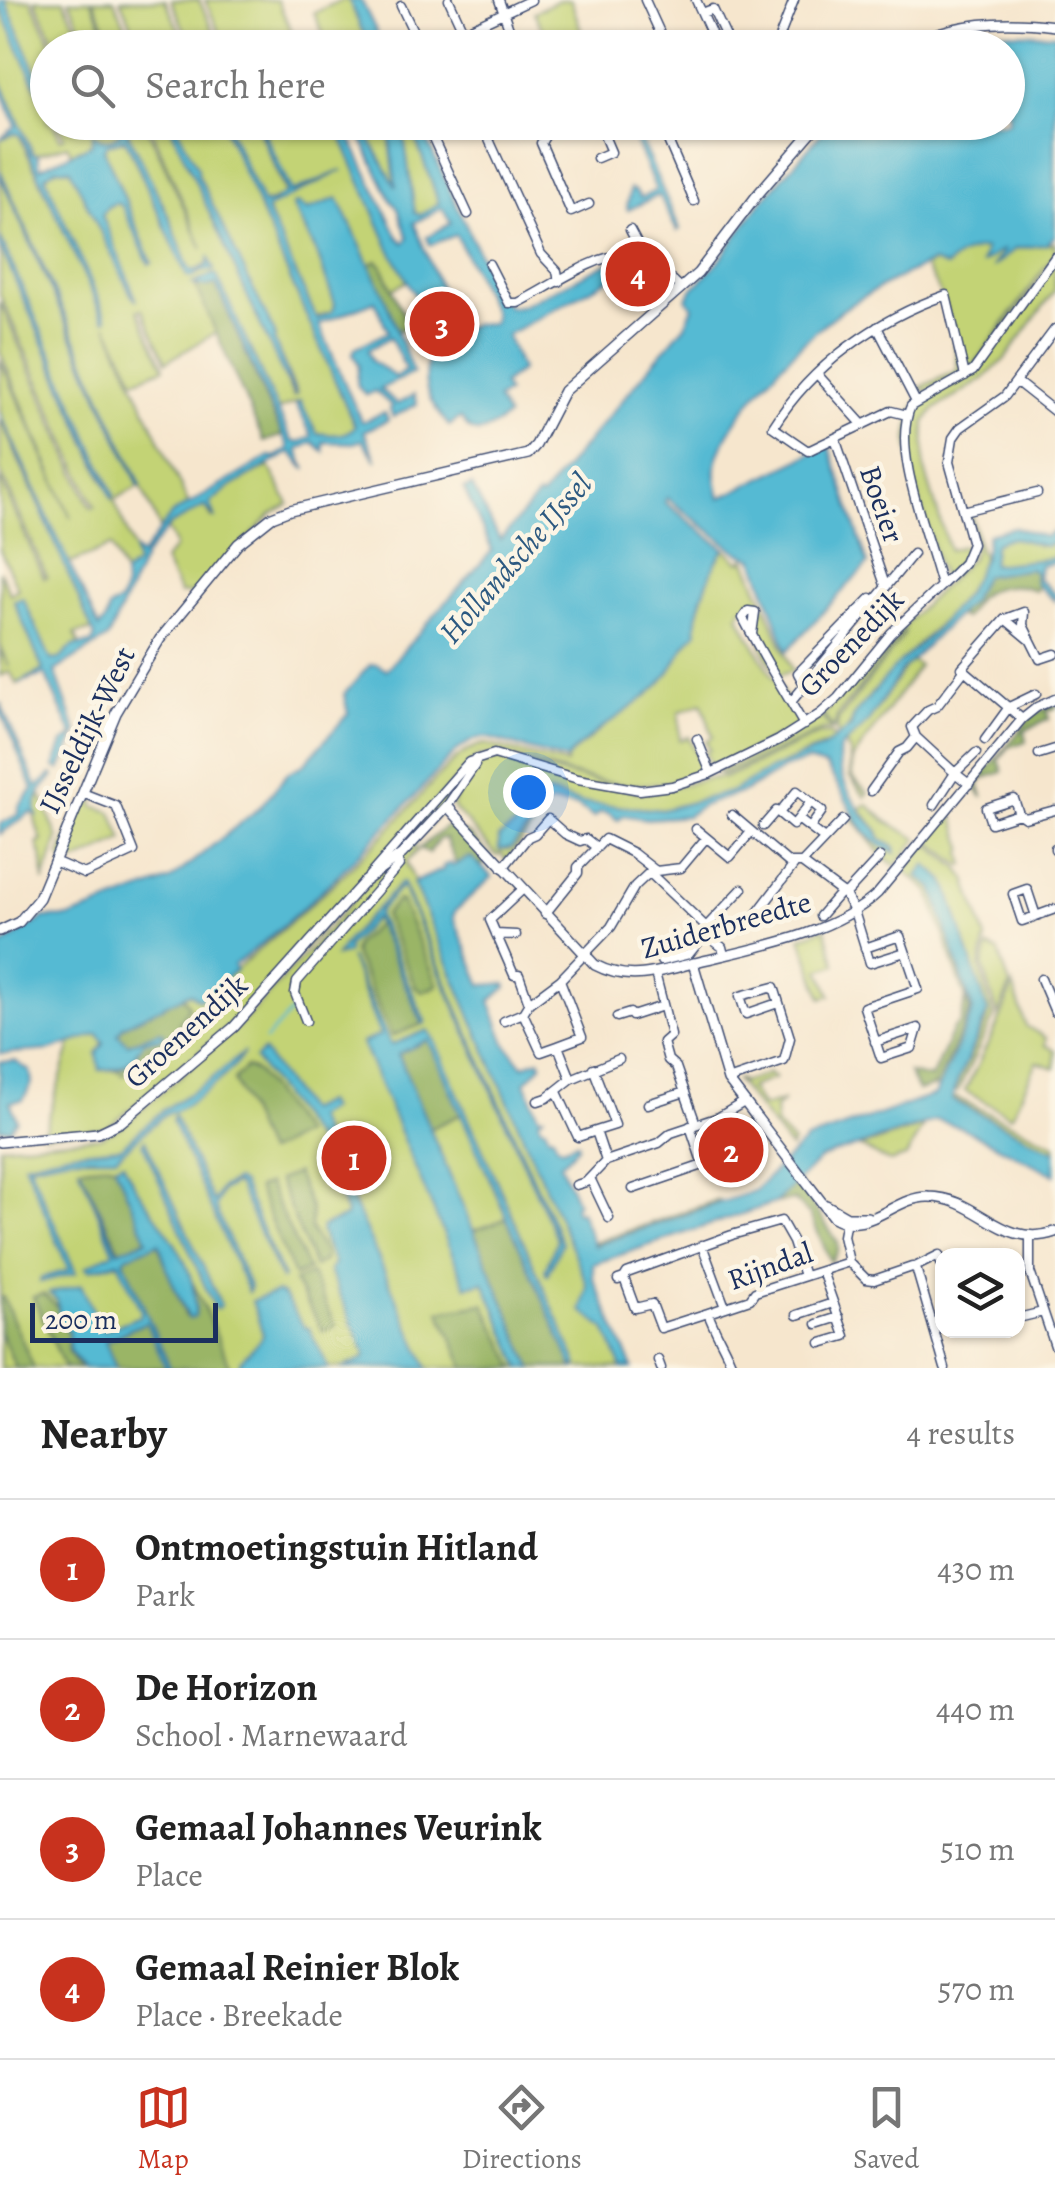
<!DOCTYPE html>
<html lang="en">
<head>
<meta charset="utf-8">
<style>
  body { margin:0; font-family:Alegreya,serif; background:#f6f6f6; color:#222 }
  .controls { position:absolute; right:30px; bottom:30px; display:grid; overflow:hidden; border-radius:20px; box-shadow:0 2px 8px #0004 }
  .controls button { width:90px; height:90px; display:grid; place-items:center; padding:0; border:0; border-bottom:2px solid #e0e0e0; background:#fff; color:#222; font:50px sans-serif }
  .scale { position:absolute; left:30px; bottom:25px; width:188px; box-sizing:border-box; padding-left:10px; border:5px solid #1b2f5e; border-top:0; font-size:28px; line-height:35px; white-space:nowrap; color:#1b2f5e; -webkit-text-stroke:8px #fcf5e5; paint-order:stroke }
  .you { position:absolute; left:528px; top:792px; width:35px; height:35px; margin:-25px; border:8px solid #fff; border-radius:50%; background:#1a73e8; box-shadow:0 0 0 15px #1a73e833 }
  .badge { display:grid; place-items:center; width:65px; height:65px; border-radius:50%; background:#c8321e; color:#fff; font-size:32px; font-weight:700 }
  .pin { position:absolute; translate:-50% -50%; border:5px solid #fff; box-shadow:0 2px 10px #0006 }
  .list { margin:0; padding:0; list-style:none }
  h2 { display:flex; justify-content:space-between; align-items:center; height:130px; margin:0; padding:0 40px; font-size:42px }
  h2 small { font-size:32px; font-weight:400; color:#767676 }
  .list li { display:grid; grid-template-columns:65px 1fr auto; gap:30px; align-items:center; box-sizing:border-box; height:140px; padding:0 40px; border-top:2px solid #e0e0e0 }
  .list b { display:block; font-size:38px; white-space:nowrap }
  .list p { margin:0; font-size:32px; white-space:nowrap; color:#767676 }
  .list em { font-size:32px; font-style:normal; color:#767676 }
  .icon { flex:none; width:55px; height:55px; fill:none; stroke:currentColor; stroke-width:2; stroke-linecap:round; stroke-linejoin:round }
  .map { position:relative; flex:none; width:1055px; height:1368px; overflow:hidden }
  .search { position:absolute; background:#fff; box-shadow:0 2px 8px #0004; left:30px; right:30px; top:30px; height:110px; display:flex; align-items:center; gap:25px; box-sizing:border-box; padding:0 35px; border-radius:55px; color:#767676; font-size:38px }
  .sheet { height:690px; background:#fff }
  nav { display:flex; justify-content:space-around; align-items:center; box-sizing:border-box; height:140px; border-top:2px solid #e0e0e0; background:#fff; font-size:28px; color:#767676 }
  nav a { display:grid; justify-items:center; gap:5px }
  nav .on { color:#c8321e }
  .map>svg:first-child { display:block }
</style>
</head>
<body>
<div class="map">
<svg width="1055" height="1368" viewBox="0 0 1055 1368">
  <rect width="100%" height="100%" fill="#fcf5e5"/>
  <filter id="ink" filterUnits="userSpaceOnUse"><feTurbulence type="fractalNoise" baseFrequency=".01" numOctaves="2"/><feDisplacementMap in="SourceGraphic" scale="20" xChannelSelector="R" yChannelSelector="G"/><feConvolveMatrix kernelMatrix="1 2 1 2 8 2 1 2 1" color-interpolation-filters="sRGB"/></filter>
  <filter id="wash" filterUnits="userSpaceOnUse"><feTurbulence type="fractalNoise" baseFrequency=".0048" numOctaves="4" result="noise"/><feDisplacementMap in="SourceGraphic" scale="40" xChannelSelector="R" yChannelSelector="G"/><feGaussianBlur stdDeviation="2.25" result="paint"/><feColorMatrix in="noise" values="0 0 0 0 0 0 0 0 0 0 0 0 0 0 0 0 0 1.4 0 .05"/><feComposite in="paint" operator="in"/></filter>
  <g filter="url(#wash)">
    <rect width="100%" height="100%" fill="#f6e6cd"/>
    <!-- green -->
    <path fill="#c3d375" stroke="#6f816a" stroke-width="2.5" d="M5 0H31L53 47 48 48 47 97Z
      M35 0H64L86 47H57Z
      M69 0H91L112 47H90Z
      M93 0H114L135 47H115Z
      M120 0H165L187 47H142Z
      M171 0H199L221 47H192Z
      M205 0H277L299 47H226Z
      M341 0H349L369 47H329L314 13Z
      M559 0H571L585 42 572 47H551L534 12Z
      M0 7 47 111 48 122 53 123 60 139 64 137 58 123H87L90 127 89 123H120L119 134 106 141 93 134 91 145 72 153 67 145 34 155 0 80Z
      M123 123H145L203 249 149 123H169L293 396 297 394 274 340 275 334 270 331 175 123H222L355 426C345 437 327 437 313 431L300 401 278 410 215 275 194 284 217 332 166 362 142 309 138 310 164 368 135 380 107 325 189 505 171 515 161 531 0 170V139L18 133 105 320 46 181 48 172 57 168 70 169 132 296 102 215 107 207 116 203 123 206 149 264 152 263 104 149 106 145 125 139 187 276 209 270 208 264 192 272 188 267 169 217Z
      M226 123H256L286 195 263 204Z
      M260 123H335L407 281 391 290 377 261 369 265 338 198 307 210 301 208 302 226 317 253 335 304 334 311 314 318 266 208 297 192 289 189Z
      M361 123H388L396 188Z
      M402 123H417L412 129 439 203 420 215 415 214Z
      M0 176 139 486 114 500 134 550 136 565 124 574 111 546 69 564 67 562 0 413V360L71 518 0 352V302L91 508 95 507 0 295V246L104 482 114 497 0 237Z
      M1055 243V254L970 370 928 391 919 388 958 370C954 332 947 297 924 266L936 262 948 266C955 255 972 249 985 249V261L1006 248 996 264 1015 249Z
      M1055 261V290L1005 359 983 379 935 409 925 422 924 467 949 550 970 544 967 555 945 578 941 575 912 475 908 439 912 412 917 403 965 379Z
      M0 419 94 630 75 634 79 644 60 659 51 660 23 599 14 601 43 670 17 684 10 672 0 676V651L9 666 0 645V571L10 594 18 589 0 550V478L44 578 47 577 0 470Z
      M269 466 289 504 272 514 195 593 180 594 164 561C173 544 182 555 167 529L170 525 205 506 212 518 215 517 209 504 227 489Z
      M971 512 980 552 984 553C970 606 921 636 888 676 878 688 865 699 857 712 851 722 850 729 840 737L837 733 838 720 904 635 906 623 971 558 975 544 968 516Z
      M1021 537 1039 546 1055 542V558L992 566 994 544 1002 539Z
      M725 549 740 562 745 558 793 671 780 675C764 658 755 635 760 611L755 605 743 607 739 616C757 653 779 685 800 721L798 726 717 768 711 765 705 752 710 750 706 741 713 737 702 703 679 712 680 740 689 737 702 767 706 766 705 773C645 792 613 787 553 769 527 762 504 752 478 756L242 1016 107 1128 43 1135 41 1130 45 1129 72 1041 98 1034 103 1037 100 1070H117L123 1075 149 1046 170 1041 189 1007 183 996 190 993 200 999C275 937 353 871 420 796 437 778 460 748 485 744L566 764 568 756 664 678 687 639 694 636C696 612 710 566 725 549Z
      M901 627 902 634 837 716 834 729 823 715Z
      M910 660 919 666 852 760V777L868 793 865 797 850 777V752L845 744 868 722Z
      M821 716 832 730H823L723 775 718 773 781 742Z
      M819 734H830L837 740 769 770 730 792 662 810 581 803 548 793 525 820 499 837 502 850H508L540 813 542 815 506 861 501 853 497 856 453 807C454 792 476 763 493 757L641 792C670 792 697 776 724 778Z
      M41 795 58 838 44 882 43 861 37 843 42 841C35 824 30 809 41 795Z
      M440 797 448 802 413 847 418 850 406 862 629 1368H0V1146L100 1137 123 1126 245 1020 338 918Z
      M91 800 95 802 94 806 112 812 123 840 75 862 68 859 65 862 60 856C66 838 74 810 91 800Z
      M867 804 886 821 918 839 895 866 883 856 851 816 853 813 873 840 895 848 880 838C879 826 866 819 860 809Z
      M952 813 964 847 962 854 965 865 962 866 929 841Z
      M927 843 957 867 966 879 986 938 980 967 994 1017 957 1092 953 1091 988 1018 944 880 933 888 973 1011 940 1087H933L970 1011 929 891 905 871Z
      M825 928 836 964 820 970 831 995 822 998 801 937Z
      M988 947 999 952 1010 986 998 1015 983 966Z
      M1013 985 1026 1026 1046 1038 1045 1045 1055 1050V1068L1037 1062 1011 1116 965 1091 1001 1017Z
      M767 1072 775 1078 750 1087 762 1107 783 1101 775 1108 776 1125 793 1143 790 1148 736 1080 739 1079 741 1083 768 1074Z
      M952 1096 1055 1144V1151L953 1100Z
      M923 1126 906 1157 890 1162 860 1147Z"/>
    <!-- forest -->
    <path fill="#9ab566" stroke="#5a7262" stroke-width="2.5" d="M377 261 382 266 409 327 397 331 369 265Z
      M215 283 275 420 283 435 264 442 196 287Z
      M1030 569 1034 571 1038 587 1035 591C1021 583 992 584 979 597 973 603 969 611 964 618L955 615 971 601 984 575Z
      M1055 703V708L1047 711 1049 719 1024 731 1026 741 1009 747 999 760 1003 772 984 778 979 785 983 796H981L974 786 1032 716Z
      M448 825 470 835 490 857 481 866 471 857 456 864 445 838 439 839 428 853 420 848Z
      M398 900 401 901 438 985 422 992 416 988 384 915Z
      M378 924 423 1024 392 1036 353 952 356 943Z
      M183 996 189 1006C178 1023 173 1050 149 1047L137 1068 123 1075 117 1070 131 1063 144 1041 162 1038 160 1031 128 1044 120 1040 118 1034 123 1026Z
      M966 998 970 1011 939 1078 933 1087 918 1091 909 1073 931 1078 953 1029 960 1023Z
      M428 1040 462 1114 429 1129 398 1053Z
      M246 1067 257 1072 303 1134 266 1153 234 1080Z
      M110 1164 115 1166 147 1239 121 1252 79 1167Z
      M296 1173 311 1210 310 1229 325 1254 324 1261 314 1267 278 1180Z
      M797 1181 838 1243V1251L831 1262 810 1215 794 1200 775 1203Z
      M268 1184 308 1270 294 1276 257 1188Z
      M718 1200 722 1204 594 1246 593 1243Z
      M507 1218 573 1366 578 1368H532L473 1231Z
      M157 1241 186 1317 196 1310 193 1283 231 1368H170L124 1261 127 1256Z
      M311 1274 336 1326 323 1331 294 1281Z
      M43 1294 58 1307 60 1325 68 1332V1351L80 1368H65L33 1297Z
      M3 1297 34 1368H16L0 1332V1298Z
      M484 1304 516 1368H465L440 1311Z
      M146 1322 166 1368H116L105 1341Z"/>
    <!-- water -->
    <path fill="#55bad3" stroke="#387498" stroke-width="2.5" fill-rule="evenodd" d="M0 0H5L47 97V111L0 7Z
      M349 0H361L384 47H369Z
      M981 31 1055 34V236L1047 244 1015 249 993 267 1004 249 982 263 985 249C971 249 956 256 946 267L933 262C900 276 868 292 838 313 801 339 729 416 717 460 714 473 717 485 720 498L829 445 868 564 787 651 754 559 736 551 667 498 665 502 725 549C713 562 693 615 697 632 682 645 677 663 665 678 638 710 592 728 566 760L488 738C463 735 438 772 422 788 363 851 303 914 234 965L236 970 199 1000 190 993 123 1026 118 1034 128 1044 160 1031 164 1033 162 1038 144 1041C132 1061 125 1070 100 1070L97 1054 104 1043 98 1034 50 1050 0 1054V947L43 918 71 917 170 880 259 808 289 772 303 765 348 714 344 694 370 665 376 664 386 670 490 553 492 550 464 489 472 486 500 540 538 496 541 497 685 325 693 307 687 299 690 292 719 261 757 207 830 123 1008 122V48L955 47 975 40Z
      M0 80 33 154 38 155 40 168 91 145 93 133 100 139 110 140 119 134 120 123H123L170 219 188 267 192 272 207 266 209 258 214 270 199 272 192 278 187 276 128 144 124 139 106 145 104 150 152 263 149 264 122 206 116 203 107 207 102 215 137 301 132 296 70 169 57 168 45 176 107 319 104 320 21 136 16 133 0 139 16 126 0 89Z
      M169 123H175L198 169V175L275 334 274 340 296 396 282 372Z
      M222 123H226L263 204 271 203 287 192 256 123H260L292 192 343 170 266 209 317 319 333 311 335 304 317 253 292 205 297 203 307 210 338 198 383 293 413 373 380 389 397 404 414 395 417 404 393 417 390 409 392 406 375 391 367 395C352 385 358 379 359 365L353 354 355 348 388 332 375 301 319 324 361 421C369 423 375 413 385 413L388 420 364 431 377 461 362 440 354 443 323 442 324 452 313 442 298 450 306 470 291 452 227 489 210 503 216 519 205 506 170 525 145 556 108 638 55 671 77 733 60 770 54 767 63 743 73 736 45 674 19 683 43 670 14 601 23 598 51 660 60 659 73 646 91 644 95 637 0 413 99 628 106 620 109 608 120 602 125 586 124 574 136 565 134 550 141 556 171 515 270 456 276 457 289 448 216 284 205 287 193 284 214 274 217 276 292 441 298 443 312 436 296 404 300 401 317 433C331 435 345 438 355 426ZM390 337 406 370 395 377 372 361 368 350Z
      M335 123H343L398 237 404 243 408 238 398 209 391 200 354 123H361L396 187 388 123H402L415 213 420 215 439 203 412 129 419 123 498 295 509 307 520 306 616 259H632L655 271 657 276 651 279 629 268 507 335 521 370 503 384 507 393 497 399 507 417C498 422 482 438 471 430 466 427 464 421 460 418L449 426C423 394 421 384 431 345L473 324 493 323 494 314 456 235 430 245 427 237 451 223 442 208 414 223 445 300 442 306 445 315 437 318 433 310 422 308 389 247Z
      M652 123 655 129 639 136 680 229 677 231 659 195 628 210 627 208 630 189 635 191 641 198 656 190 631 132Z
      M0 170 141 485 139 486 0 176Z
      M0 237 114 494 112 498 0 246Z
      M1014 527 1045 537 1055 531V542L1046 546C1026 544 1014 531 994 544L992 565 1055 558V563L1040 565 1038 578 1055 594V601L1036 584 1035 573 1030 569 984 576 971 601 902 670 868 722 840 749C835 772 852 801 866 818 873 826 878 829 880 838L895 848 896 853C856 840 849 795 825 766L807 761 785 768 745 791 701 806 687 816 647 819 623 815 618 820 608 813 600 812 594 818 578 807 550 803 511 848 499 850V837L525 820 548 793 581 803 662 810 730 792 769 770 823 748 851 727 854 715 895 667 933 632 966 593 984 557 988 534Z
      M0 702 37 787 52 774 54 776C44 787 31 799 37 815L31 812 0 834V824L19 814V807L33 789 0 710Z
      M471 857 492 877 455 911 453 917 482 985 506 984 507 987 490 1001 506 1044 523 1066 540 1059 542 1065 525 1082 539 1116H543L539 1120 541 1127H545L549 1136 553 1135 557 1145 562 1148 577 1142 578 1146 560 1164 577 1203 574 1205 576 1212 580 1211 594 1246 754 1191 806 1140 935 1095 973 1011 933 888 918 876 926 865 944 880 949 891 988 1012 954 1090 952 1100 1055 1151V1175L960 1127 937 1120 821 1158 775 1203 593 1264V1278L633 1368H622L605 1329 581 1310 587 1288 586 1281 413 883 444 869 443 866 450 863 452 866Z
      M402 882 562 1243 547 1275 545 1271 557 1240 403 888H400L379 911 378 916 426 1023 423 1024 375 918 347 947 348 953 336 956 348 939Z
      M350 958 391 1045 428 1030 433 1037 578 1365 573 1367 428 1040 398 1054 532 1368H521L484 1282 466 1286 362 1043 380 1035Z
      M263 1051 306 1111 325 1102 329 1109 315 1118 428 1368H341L364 1359 366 1354 329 1271 334 1264 321 1232 322 1227 345 1217 346 1213 316 1142 255 1059Z
      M244 1052C235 1071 184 1112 165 1114L116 1157H69L29 1165 76 1273 40 1282 41 1278 69 1270 24 1163 71 1152 121 1147 163 1110 209 1081Z
      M15 1061 30 1071 32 1083 23 1100 10 1102 17 1119 10 1129H0V1062Z
      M174 1115 213 1202 221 1188 236 1180 242 1184 283 1277 281 1279 238 1186 234 1184 222 1191 215 1207 250 1288 248 1292 172 1121Z
      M145 1140 221 1305 219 1308 215 1309 143 1144Z
      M123 1162C146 1218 199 1248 195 1316L189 1319 169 1275 159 1243 127 1256 124 1261 170 1368H166L146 1322 105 1341 116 1368H84L69 1350 68 1331 60 1321 57 1300 49 1293 81 1285 103 1331 140 1316 141 1311 118 1262 89 1270 86 1267 114 1252 79 1167 118 1251 147 1240 115 1166Z
      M277 1292 283 1295 304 1327 309 1328 329 1368H239C239 1354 259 1348 263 1334L252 1301Z"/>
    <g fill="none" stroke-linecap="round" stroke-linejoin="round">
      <!-- stream -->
      <path stroke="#55bad3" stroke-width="2.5" d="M265 1040 293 1010"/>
    </g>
  </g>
  <g filter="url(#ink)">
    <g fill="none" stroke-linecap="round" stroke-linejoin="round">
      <defs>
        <path id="minor" d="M449 0 471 48
          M499 0 516 48
          M645 0 667 48
          M696 0 718 48
          M401 6 421 48
          M702 13 713 9 726 37
          M428 48 531 0
          M775 48 794 0
          M447 122 434 129 432 136 468 214
          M481 122 541 254 557 271 559 282
          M542 122 547 133 541 143 571 212 589 204
          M660 122 694 201
          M733 122H742
          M599 124 615 128 638 122
          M597 158 611 152 599 124
          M630 230 641 251 639 258
          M489 264 509 303H518C545 290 599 252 627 255 648 257 667 274 681 288
          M877 327 916 402
          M817 374 863 425
          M1017 382 1055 412
          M907 415 891 411 808 451 773 427C812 365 877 319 946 295L965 376
          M835 438 885 585
          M963 511 1037 493
          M941 586 964 563 972 544 949 462 953 438 960 428 1005 396 1055 329
          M1005 619 962 668 1022 719
          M752 634 755 612 748 611 743 618C762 655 783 689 804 725
          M1029 639 1005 619 1024 612 1023 625 1040 659 1055 654
          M804 684 798 673 871 598
          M791 702 913 554
          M916 737 955 773 934 805
          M697 739 711 773
          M985 740 1009 707 1036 694
          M1039 754 1055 749
          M969 784 955 773 976 753
          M871 791 899 752 907 748 916 737 912 727 928 710 937 706 964 671
          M447 806 475 765V759
          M1019 814 1014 799 986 808 991 823 1019 814 1025 818 1055 810
          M732 815 789 863H802L845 895 854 911 870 963 905 952
          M798 819 811 802 797 791 779 813 793 825 798 819 823 838
          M763 826 776 811 779 813
          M810 828 822 811 811 802
          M696 829 730 857 751 832
          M1055 848V849
          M54 861 84 874 134 851 116 806 85 794
          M802 863 843 820
          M503 868 528 837 535 834 548 819 565 834 580 841 586 839 595 846
          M650 873 706 927 705 934 722 947 724 955
          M369 876 469 762 494 754 578 779 640 790 672 786 709 774 779 740 820 714 838 698 891 633 941 586C930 539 890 450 911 406L973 371 1055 257
          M523 889 490 920 514 975H519L529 1003
          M845 895 880 857
          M545 914 578 873V867L605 839 633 853 656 871 681 868 706 838
          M820 916 840 893
          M1036 916 1027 889 1013 894 1022 921 1055 909
          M706 927 742 889
          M745 929 794 865
          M496 934 516 935
          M865 948 900 936 918 989 864 1007 881 1058 912 1048 918 1028 875 1042
          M661 961 689 954 705 934
          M693 963C750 949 834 935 878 893L1022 719 1037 707 1055 699
          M655 973 671 1035 663 1042 668 1060 676 1067 696 1124
          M1041 979 1055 1012
          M617 1017 630 1013 632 1016 663 1006
          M306 1021 295 993 297 982 399 865 397 858
          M504 1021 523 1013
          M558 1046 541 1052 523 1013 529 1003 560 980
          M619 1059 571 1079 558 1046 582 1037 560 980 611 927 635 886 652 870
          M593 1068 615 1125 596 1131
          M728 1080 784 1061 790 1038 774 987 740 996 746 1014 778 1003
          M557 1092 578 1137 596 1131 606 1161
          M538 1101 547 1098 571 1079
          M648 1104 685 1092
          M590 1178 609 1218
          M576 1185 586 1182 606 1161 659 1143 671 1133 719 1117 744 1102
          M633 1189 703 1165 690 1126
          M846 1220 843 1236 849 1262 866 1279 874 1280 912 1267 916 1268 945 1368
          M735 1234 781 1221 793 1242 804 1276
          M1030 1238V1272L1055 1346
          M702 1245 725 1307
          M915 1267 939 1255 942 1267
          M624 1278 627 1273 732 1235
          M618 1280 624 1278 635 1308 652 1304 661 1328 708 1313
          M797 1315 833 1303
          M1018 1318 1043 1312
          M817 1324 839 1317
          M821 1343 845 1336 822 1271
          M658 1360 661 1368
          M733 1368C726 1348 715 1333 708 1313L750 1299 755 1292 849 1262"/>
        <path id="tertiary" d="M902 48C950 22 1002 19 1055 26
          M0 931 19 922 39 898 116 713 160 639 238 544 272 517 290 510 528 454 536 445 564 391 698 273 758 194 820 122
          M0 1142 98 1133 121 1122 234 1027 364 882 402 854 447 806 595 965C629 983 658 972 693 963L728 1080 833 1217C868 1237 894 1196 929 1197 978 1197 1002 1250 1055 1232
          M826 1205 847 1217H867"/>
      </defs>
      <!-- minor casing -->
      <use href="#minor" stroke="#3c4a6f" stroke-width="11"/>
      <!-- tertiary casing -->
      <use href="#tertiary" stroke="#3c4a6f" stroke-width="12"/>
      <!-- minor -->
      <use href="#minor" stroke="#fff" stroke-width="8"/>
      <!-- tertiary -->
      <use href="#tertiary" stroke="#fff" stroke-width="9"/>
    </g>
  </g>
  <g text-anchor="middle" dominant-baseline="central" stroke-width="9" stroke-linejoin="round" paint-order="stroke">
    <!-- street labels -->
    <g font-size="30" fill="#1b2f5e" stroke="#fcf5e5">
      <text transform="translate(882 504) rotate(71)">Boeier</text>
      <text transform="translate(851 643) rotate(-46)">Groenedijk</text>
      <text transform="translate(87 730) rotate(-64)">IJsseldijk-West</text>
      <text transform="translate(726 925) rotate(-16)">Zuiderbreedte</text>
      <text transform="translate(186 1031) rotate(-42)">Groenendijk</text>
      <text transform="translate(770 1266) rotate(-20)">Rijndal</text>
    </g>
    <!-- water labels -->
    <g font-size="32" font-style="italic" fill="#2c5981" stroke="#fcf5e5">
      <text transform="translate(515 558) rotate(-49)">Hollandsche IJssel</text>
    </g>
  </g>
</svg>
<div class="controls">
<button><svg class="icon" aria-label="layers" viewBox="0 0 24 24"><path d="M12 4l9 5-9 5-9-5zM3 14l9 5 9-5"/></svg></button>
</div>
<div class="scale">200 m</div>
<div class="you"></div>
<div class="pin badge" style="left:354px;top:1158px">1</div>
<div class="pin badge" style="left:731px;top:1150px">2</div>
<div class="pin badge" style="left:442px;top:324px">3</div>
<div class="pin badge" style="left:638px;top:274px">4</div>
<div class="search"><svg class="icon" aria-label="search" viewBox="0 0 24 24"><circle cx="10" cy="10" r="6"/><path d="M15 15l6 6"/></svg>Search here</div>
</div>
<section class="sheet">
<h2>Nearby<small>4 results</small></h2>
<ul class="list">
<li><span class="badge">1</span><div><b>Ontmoetingstuin Hitland</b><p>Park</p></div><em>430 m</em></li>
<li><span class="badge">2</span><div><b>De Horizon</b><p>School · Marnewaard</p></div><em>440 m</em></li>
<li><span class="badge">3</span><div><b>Gemaal Johannes Veurink</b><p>Place</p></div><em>510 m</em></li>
<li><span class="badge">4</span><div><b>Gemaal Reinier Blok</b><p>Place · Breekade</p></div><em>570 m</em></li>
</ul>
</section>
<nav>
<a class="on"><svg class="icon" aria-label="map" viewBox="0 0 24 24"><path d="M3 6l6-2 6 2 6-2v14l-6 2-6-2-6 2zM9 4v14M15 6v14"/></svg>Map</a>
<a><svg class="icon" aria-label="directions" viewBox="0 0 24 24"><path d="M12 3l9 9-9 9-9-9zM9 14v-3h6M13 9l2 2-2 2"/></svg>Directions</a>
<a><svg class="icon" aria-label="saved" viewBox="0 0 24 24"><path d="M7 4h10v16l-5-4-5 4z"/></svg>Saved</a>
</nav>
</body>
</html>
